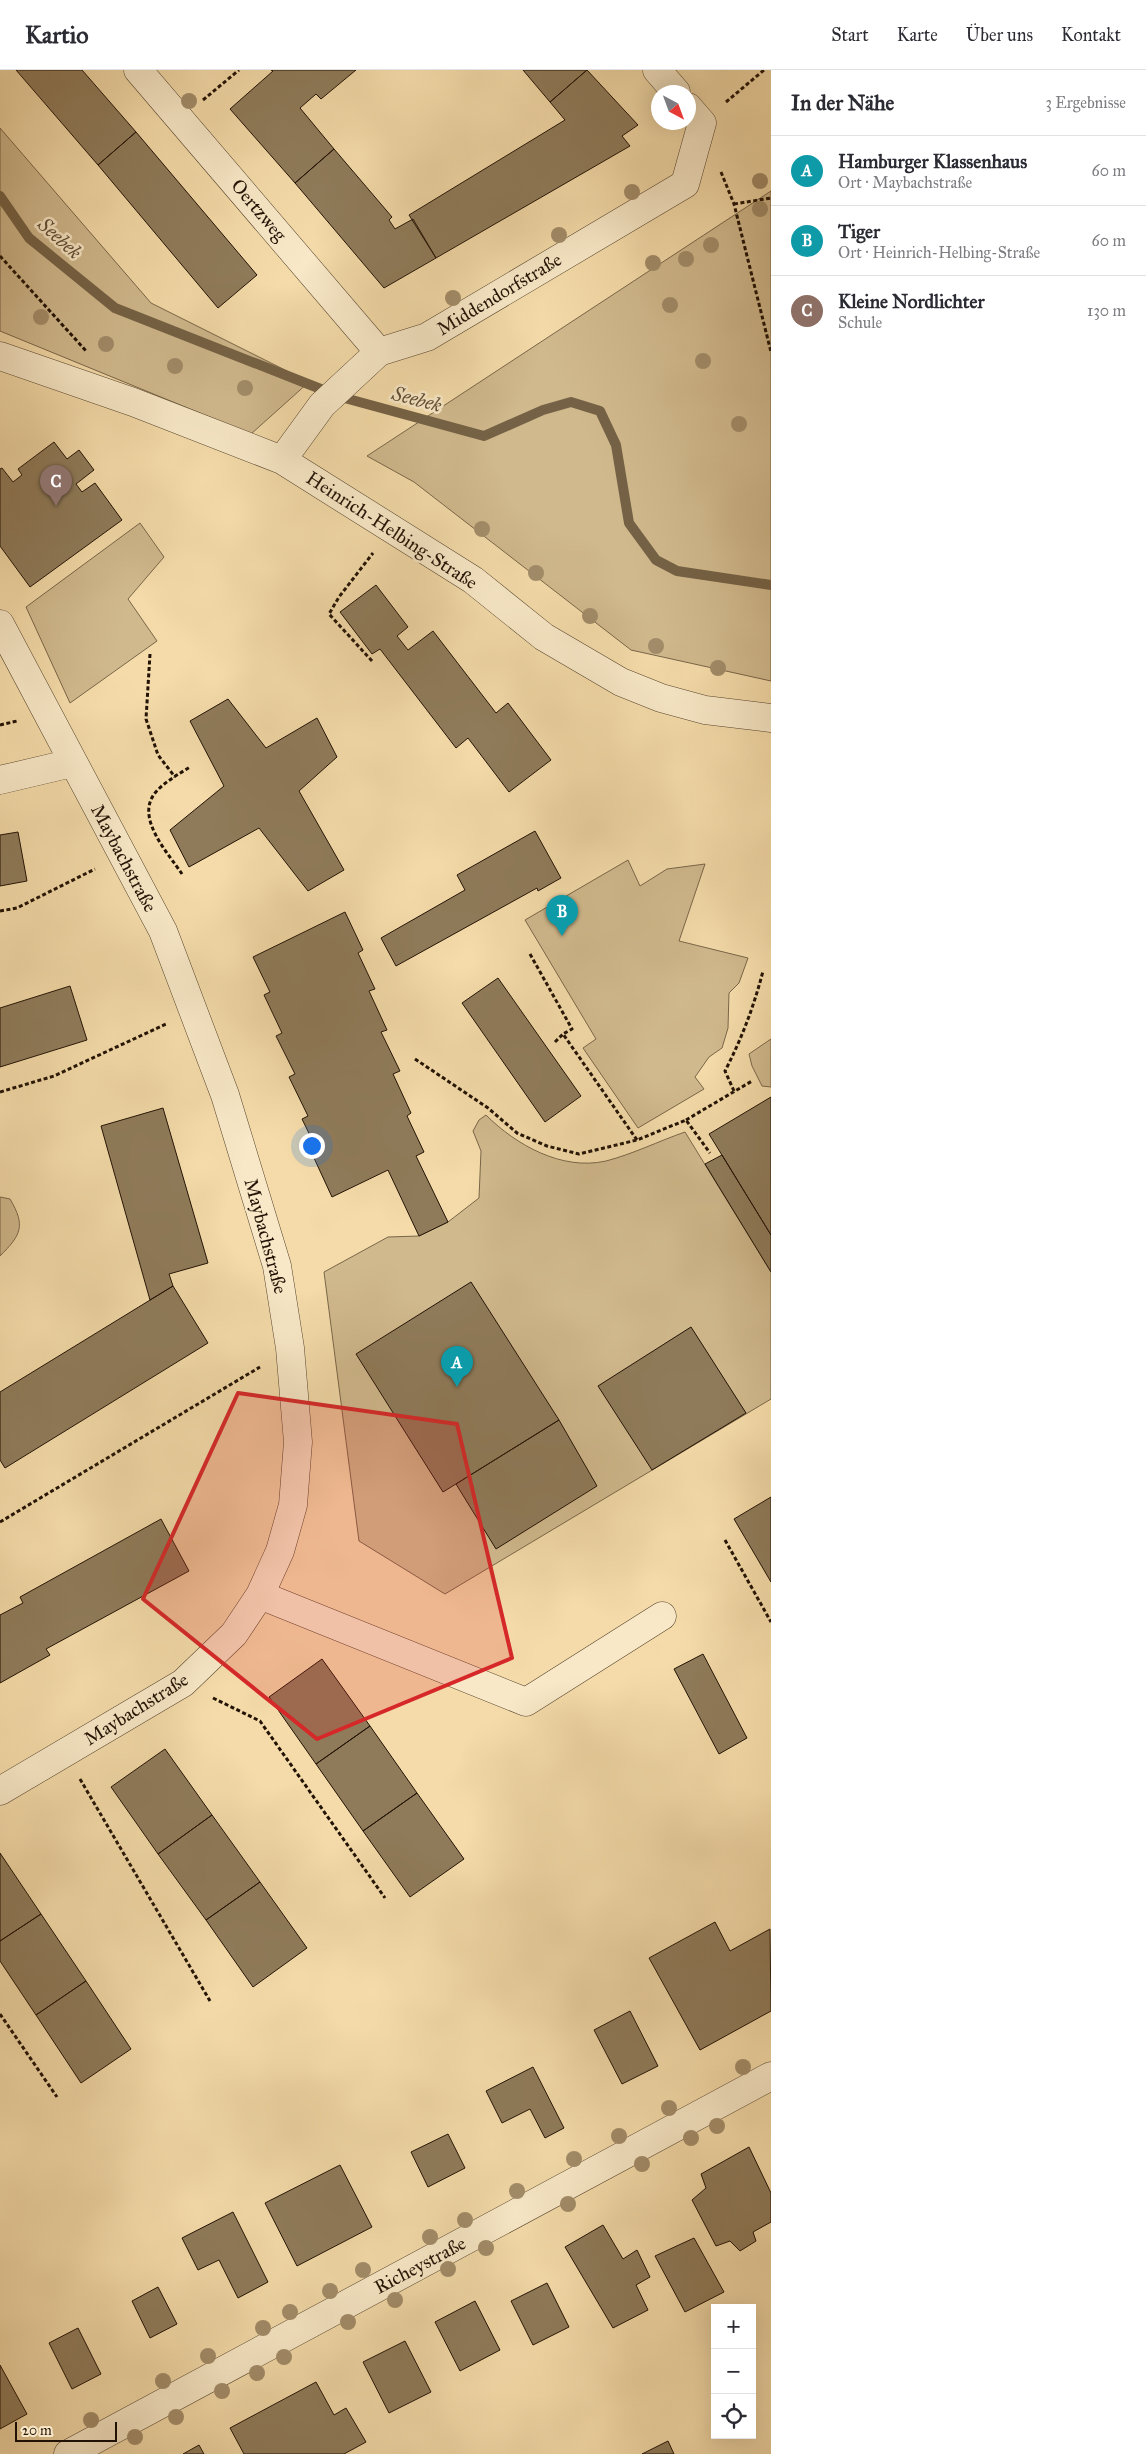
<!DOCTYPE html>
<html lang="de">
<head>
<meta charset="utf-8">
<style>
  body { margin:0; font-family:"IM FELL Great Primer",serif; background:#f7f7f7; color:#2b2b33 }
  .controls { position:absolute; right:15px; bottom:15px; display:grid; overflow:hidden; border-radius:0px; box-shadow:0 5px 20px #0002 }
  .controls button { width:45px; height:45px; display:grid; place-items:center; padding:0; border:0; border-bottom:1px solid #e1e1e2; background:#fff; color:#2b2b33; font:25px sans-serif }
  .compass { position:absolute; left:651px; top:15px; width:45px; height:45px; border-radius:50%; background:#fff; box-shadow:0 5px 20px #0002; rotate:139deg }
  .scale { position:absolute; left:15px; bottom:12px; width:102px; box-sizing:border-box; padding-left:5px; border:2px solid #221205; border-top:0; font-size:14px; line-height:18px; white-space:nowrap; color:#221205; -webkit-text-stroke:4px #f8e8c7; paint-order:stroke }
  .you { position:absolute; left:311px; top:1075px; width:18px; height:18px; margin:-12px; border:4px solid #fff; border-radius:50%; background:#1a73e8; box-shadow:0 0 0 8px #1a73e833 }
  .badge { display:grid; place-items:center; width:32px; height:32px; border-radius:50%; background:#8f2418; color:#fff; font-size:16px; font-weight:700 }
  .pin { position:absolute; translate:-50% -41px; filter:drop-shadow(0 1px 2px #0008) }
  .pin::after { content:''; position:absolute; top:26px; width:18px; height:15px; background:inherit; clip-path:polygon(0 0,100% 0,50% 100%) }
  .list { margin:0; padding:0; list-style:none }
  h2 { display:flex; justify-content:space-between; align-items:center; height:65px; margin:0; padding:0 20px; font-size:21px }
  h2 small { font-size:16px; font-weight:400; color:#7c7c81 }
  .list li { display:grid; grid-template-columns:32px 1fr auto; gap:15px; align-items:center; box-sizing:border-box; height:70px; padding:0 20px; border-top:1px solid #e1e1e2 }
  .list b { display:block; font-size:19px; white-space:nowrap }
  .list p { margin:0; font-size:16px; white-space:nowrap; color:#7c7c81 }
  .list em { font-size:16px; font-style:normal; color:#7c7c81 }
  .icon { flex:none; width:28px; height:28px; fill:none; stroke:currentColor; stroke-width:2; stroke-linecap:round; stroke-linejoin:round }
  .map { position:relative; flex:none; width:771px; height:2384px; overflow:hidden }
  header { display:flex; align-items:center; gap:30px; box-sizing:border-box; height:70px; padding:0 25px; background:#fff; border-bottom:1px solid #e1e1e2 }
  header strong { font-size:24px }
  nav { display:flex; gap:28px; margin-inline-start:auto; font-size:18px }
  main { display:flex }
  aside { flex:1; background:#fff }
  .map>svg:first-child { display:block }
</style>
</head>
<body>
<header>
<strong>Kartio</strong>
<nav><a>Start</a><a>Karte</a><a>Über uns</a><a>Kontakt</a></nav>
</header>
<main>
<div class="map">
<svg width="771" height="2384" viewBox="0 0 771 2384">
  <rect width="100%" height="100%" fill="#f4dba9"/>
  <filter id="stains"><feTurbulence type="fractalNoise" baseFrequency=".004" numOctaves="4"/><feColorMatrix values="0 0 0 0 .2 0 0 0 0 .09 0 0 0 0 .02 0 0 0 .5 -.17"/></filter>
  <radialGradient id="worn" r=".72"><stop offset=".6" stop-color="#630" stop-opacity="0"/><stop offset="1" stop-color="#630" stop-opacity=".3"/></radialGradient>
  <!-- green -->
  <path fill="#d0b98d" stroke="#796649" d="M0 58 151 233 309 312 251 364 0 261Z
    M771 121V611L631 580 414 412 367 386Z
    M140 453 164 487 128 529 157 571 70 633 26 537Z
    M628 790 640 816 667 799 705 794 679 871 748 888 739 913 729 923 728 958 722 978 709 987 695 1007 704 1019 638 1058 583 978 596 969 525 850Z
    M771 969V1017L762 1016 752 996 749 984Z
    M486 1045C516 1075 562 1101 606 1091 633 1084 659 1071 685 1062L771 1202V1329L445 1524 359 1471 324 1202 388 1167 419 1166 448 1152 479 1128 481 1081 473 1061 479 1050Z
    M0 1127 10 1129C26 1156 21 1165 0 1186Z"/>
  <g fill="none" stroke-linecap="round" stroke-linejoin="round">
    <!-- stream -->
    <path stroke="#756246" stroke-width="10" d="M0 126 29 168 115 238 341 327 484 366 543 340 571 332 600 341 616 375 629 453 656 490 677 501 771 515"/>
  </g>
  <!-- building -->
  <path fill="#8f7b5a" stroke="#221205" d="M16 0H82L136 62 98 95Z
    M271 0H356L321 29 316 24 300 38 334 79 295 113 230 39 273 1Z
    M523 0H587L550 32Z
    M587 0 638 55 622 66 630 76 436 188 409 145 565 50 550 32Z
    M136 62 257 205 218 238 98 95Z
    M334 79 392 147 389 150 395 159 413 149 436 188 384 218 295 113Z
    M54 372 67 389 79 380 94 400 76 414 82 422 95 413 122 450 30 517 0 476V399L2 398 13 412 22 405 18 399Z
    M376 515 408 557 397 566 408 580 433 561 496 643 508 633 551 690 509 722 468 668 456 678 380 579 372 584 340 542Z
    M228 629 266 678 317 648 337 687 299 721 344 800 308 821 259 758 189 797 170 760 224 716 190 651Z
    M535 761 561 808 538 821 537 818 396 896 381 868 465 820 457 805Z
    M18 762 27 811 0 816V765Z
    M345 842 363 880 358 883 375 919 369 921 387 960 381 962 400 1001 393 1004 411 1043 407 1046 424 1082 416 1086 448 1152 419 1166 388 1100 332 1127 314 1088 320 1086 302 1049 308 1046 289 1007 295 1004 276 966 282 963 264 925 270 922 253 887Z
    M498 908 581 1026 545 1052 462 933Z
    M70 916 87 970 0 997V938Z
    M771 1027V1165L709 1064Z
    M163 1038 208 1193 169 1204 173 1216 150 1230 101 1056Z
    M722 1085 771 1165V1202L705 1094Z
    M471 1212 559 1350 443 1422 356 1284Z
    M173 1216 208 1273 5 1398 0 1390V1322Z
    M691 1257 746 1343 652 1400 598 1316Z
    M559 1350 597 1416 496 1479 456 1414Z
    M771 1427V1512L734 1449Z
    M161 1449 189 1501 46 1579 50 1585 0 1613V1545L23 1533 20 1527Z
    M703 1584 747 1668 719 1684 674 1599Z
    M322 1589 370 1656 316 1694 269 1627Z
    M370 1656 417 1723 363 1761 316 1694Z
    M165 1679 212 1745 158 1784 111 1717Z
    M417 1723 464 1789 410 1827 363 1761Z
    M212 1745 260 1812 206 1850 158 1784Z
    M0 1783 41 1844 0 1871Z
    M260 1812 307 1878 253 1917 206 1850Z
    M41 1844 86 1911 36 1945 0 1891V1871Z
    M715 1852 730 1881 770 1859 771 1941 700 1980 649 1888Z
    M86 1911 131 1979 81 2013 36 1945Z
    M630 1941 658 1996 622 2014 594 1960Z
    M533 1997 564 2058 545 2068 530 2039 502 2053 486 2021Z
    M448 2064 465 2098 428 2117 411 2082Z
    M749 2077 771 2123V2152L753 2162 756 2171 740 2181 730 2171 716 2176 692 2130 706 2118 701 2104Z
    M340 2095 372 2157 297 2196 265 2133Z
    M233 2142 268 2212 238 2228 219 2190 198 2200 182 2168Z
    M603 2155 623 2189 637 2180 650 2207 636 2215 648 2240 613 2258 565 2177Z
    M694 2168 724 2222 685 2242 655 2186Z
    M547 2213 569 2257 533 2275 511 2231Z
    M158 2217 177 2254 150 2268 132 2231Z
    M475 2231 500 2280 460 2301 435 2252Z
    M78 2258 101 2304 72 2319 49 2273Z
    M405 2271 431 2322 389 2343 363 2292Z
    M0 2295 27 2344 0 2359Z
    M316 2312 334 2345 346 2338 366 2372 344 2384H244L230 2358Z
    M668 2371 674 2384H642Z
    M199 2375 204 2384H183Z"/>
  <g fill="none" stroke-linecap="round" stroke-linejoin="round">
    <defs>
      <path id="minor" d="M138 0 379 282
        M657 0 676 22
        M0 286 133 332 282 390 473 510 544 567 621 612 661 628 705 640 771 648
        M282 390 322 335 379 282 427 267 685 114 702 53 688 37
        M0 554 163 861 225 1025 277 1196 290 1278 298 1372 293 1435 280 1481 260 1525 234 1564 183 1613 0 1721
        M0 710 72 693
        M260 1525 526 1632 662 1546
        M68 2384 771 2006"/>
    </defs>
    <!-- minor casing -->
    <use href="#minor" stroke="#56442e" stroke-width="29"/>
    <!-- path -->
    <path stroke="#221205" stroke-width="3" stroke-dasharray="4 2.5" stroke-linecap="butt" d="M203 30 239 0
      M726 32 764 0
      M721 102 734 134 771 282
      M734 134 771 128
      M0 186 87 282
      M150 584 146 649 158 685 175 707
      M372 591 329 544 339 527 373 483
      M0 655 17 651
      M182 804C168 783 135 748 155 723 164 712 179 704 190 697
      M0 841 17 838 95 799
      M530 884 572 959 563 964
      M555 972 563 964 637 1070
      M415 989 488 1038 517 1063 547 1076 579 1084 637 1070 686 1050 710 1083
      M734 1021 725 1001C742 968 754 936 763 901
      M0 1022 54 1006 166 954
      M686 1050 752 1011
      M0 1452 260 1297
      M725 1470 771 1552
      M213 1628 260 1651 385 1828
      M80 1709 210 1931
      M0 1944 57 2027"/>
    <!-- minor -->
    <use href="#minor" stroke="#f8e8c7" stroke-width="28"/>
  </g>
  <!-- trees -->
  <g fill="#a28c69">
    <circle cx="189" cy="31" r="8"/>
    <circle cx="760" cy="111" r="8"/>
    <circle cx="632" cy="122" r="8"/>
    <circle cx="760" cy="139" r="8"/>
    <circle cx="559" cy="165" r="8"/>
    <circle cx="711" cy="175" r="8"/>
    <circle cx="686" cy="189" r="8"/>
    <circle cx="653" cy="193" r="8"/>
    <circle cx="453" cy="228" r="8"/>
    <circle cx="670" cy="235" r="8"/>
    <circle cx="41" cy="247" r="8"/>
    <circle cx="106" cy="274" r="8"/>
    <circle cx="703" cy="291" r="8"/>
    <circle cx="175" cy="296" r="8"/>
    <circle cx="245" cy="318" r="8"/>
    <circle cx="739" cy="354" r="8"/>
    <circle cx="482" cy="459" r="8"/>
    <circle cx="536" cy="503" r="8"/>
    <circle cx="590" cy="546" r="8"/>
    <circle cx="656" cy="576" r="8"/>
    <circle cx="718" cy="598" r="8"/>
    <circle cx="743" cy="1997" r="8"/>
    <circle cx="669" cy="2038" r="8"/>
    <circle cx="717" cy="2056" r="8"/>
    <circle cx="619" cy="2066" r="8"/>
    <circle cx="691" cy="2068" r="8"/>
    <circle cx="574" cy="2089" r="8"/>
    <circle cx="642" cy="2094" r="8"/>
    <circle cx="517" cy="2121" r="8"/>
    <circle cx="568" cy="2134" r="8"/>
    <circle cx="465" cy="2150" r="8"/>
    <circle cx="430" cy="2167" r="8"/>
    <circle cx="486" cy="2178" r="8"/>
    <circle cx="448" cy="2199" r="8"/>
    <circle cx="363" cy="2200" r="8"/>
    <circle cx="330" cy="2221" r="8"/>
    <circle cx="395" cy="2230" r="8"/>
    <circle cx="290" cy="2242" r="8"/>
    <circle cx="348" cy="2252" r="8"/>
    <circle cx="263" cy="2258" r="8"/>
    <circle cx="208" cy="2286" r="8"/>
    <circle cx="284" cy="2287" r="8"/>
    <circle cx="257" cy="2303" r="8"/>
    <circle cx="163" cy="2311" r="8"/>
    <circle cx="222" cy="2321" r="8"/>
    <circle cx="176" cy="2347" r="8"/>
    <circle cx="91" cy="2350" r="8"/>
    <circle cx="135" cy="2367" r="8"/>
  </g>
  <!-- marked area -->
  <path fill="#d62828" fill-opacity="0.2" stroke="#d62828" stroke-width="4" stroke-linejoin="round" d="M238 1323 457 1354 512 1588 317 1669 143 1529Z"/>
  <g text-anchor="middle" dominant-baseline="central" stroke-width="5" stroke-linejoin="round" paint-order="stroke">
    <!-- street labels -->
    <g font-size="19" fill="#221205" stroke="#f8e8c7">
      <text transform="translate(259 140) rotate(50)">Oertzweg</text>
      <text transform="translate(499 224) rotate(-31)">Middendorfstraße</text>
      <text transform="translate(392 460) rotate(33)">Heinrich-Helbing-Straße</text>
      <text transform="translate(124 788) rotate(62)">Maybachstraße</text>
      <text transform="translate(266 1166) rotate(75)">Maybachstraße</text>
      <text transform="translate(136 1639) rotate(-32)">Maybachstraße</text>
      <text transform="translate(420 2195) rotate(-28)">Richeystraße</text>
    </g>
    <!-- water labels -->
    <g font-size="20" font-style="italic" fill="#614e36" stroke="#f8e8c7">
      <text transform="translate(60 168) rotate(42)">Seebek</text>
      <text transform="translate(417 329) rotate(15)">Seebek</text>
    </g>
  </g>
  <rect width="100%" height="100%" filter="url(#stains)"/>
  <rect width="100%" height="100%" fill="url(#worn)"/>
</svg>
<div class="controls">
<button>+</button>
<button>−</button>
<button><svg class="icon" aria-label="locate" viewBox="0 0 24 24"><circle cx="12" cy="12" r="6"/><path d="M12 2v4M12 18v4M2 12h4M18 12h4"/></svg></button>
</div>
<svg class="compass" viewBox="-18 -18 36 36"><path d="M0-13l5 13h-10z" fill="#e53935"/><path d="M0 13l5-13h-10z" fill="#7c7c81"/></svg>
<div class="scale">20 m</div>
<div class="you"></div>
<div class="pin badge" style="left:457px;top:1317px;background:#0f9aa8">A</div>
<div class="pin badge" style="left:562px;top:866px;background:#0f9aa8">B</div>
<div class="pin badge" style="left:56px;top:436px;background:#8d6e63">C</div>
</div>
<aside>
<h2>In der Nähe<small>3 Ergebnisse</small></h2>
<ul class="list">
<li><span class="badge" style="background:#0f9aa8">A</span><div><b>Hamburger Klassenhaus</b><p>Ort · Maybachstraße</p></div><em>60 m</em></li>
<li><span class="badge" style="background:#0f9aa8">B</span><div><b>Tiger</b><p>Ort · Heinrich-Helbing-Straße</p></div><em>60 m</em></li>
<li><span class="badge" style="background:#8d6e63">C</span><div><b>Kleine Nordlichter</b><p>Schule</p></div><em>130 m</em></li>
</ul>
</aside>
</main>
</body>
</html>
